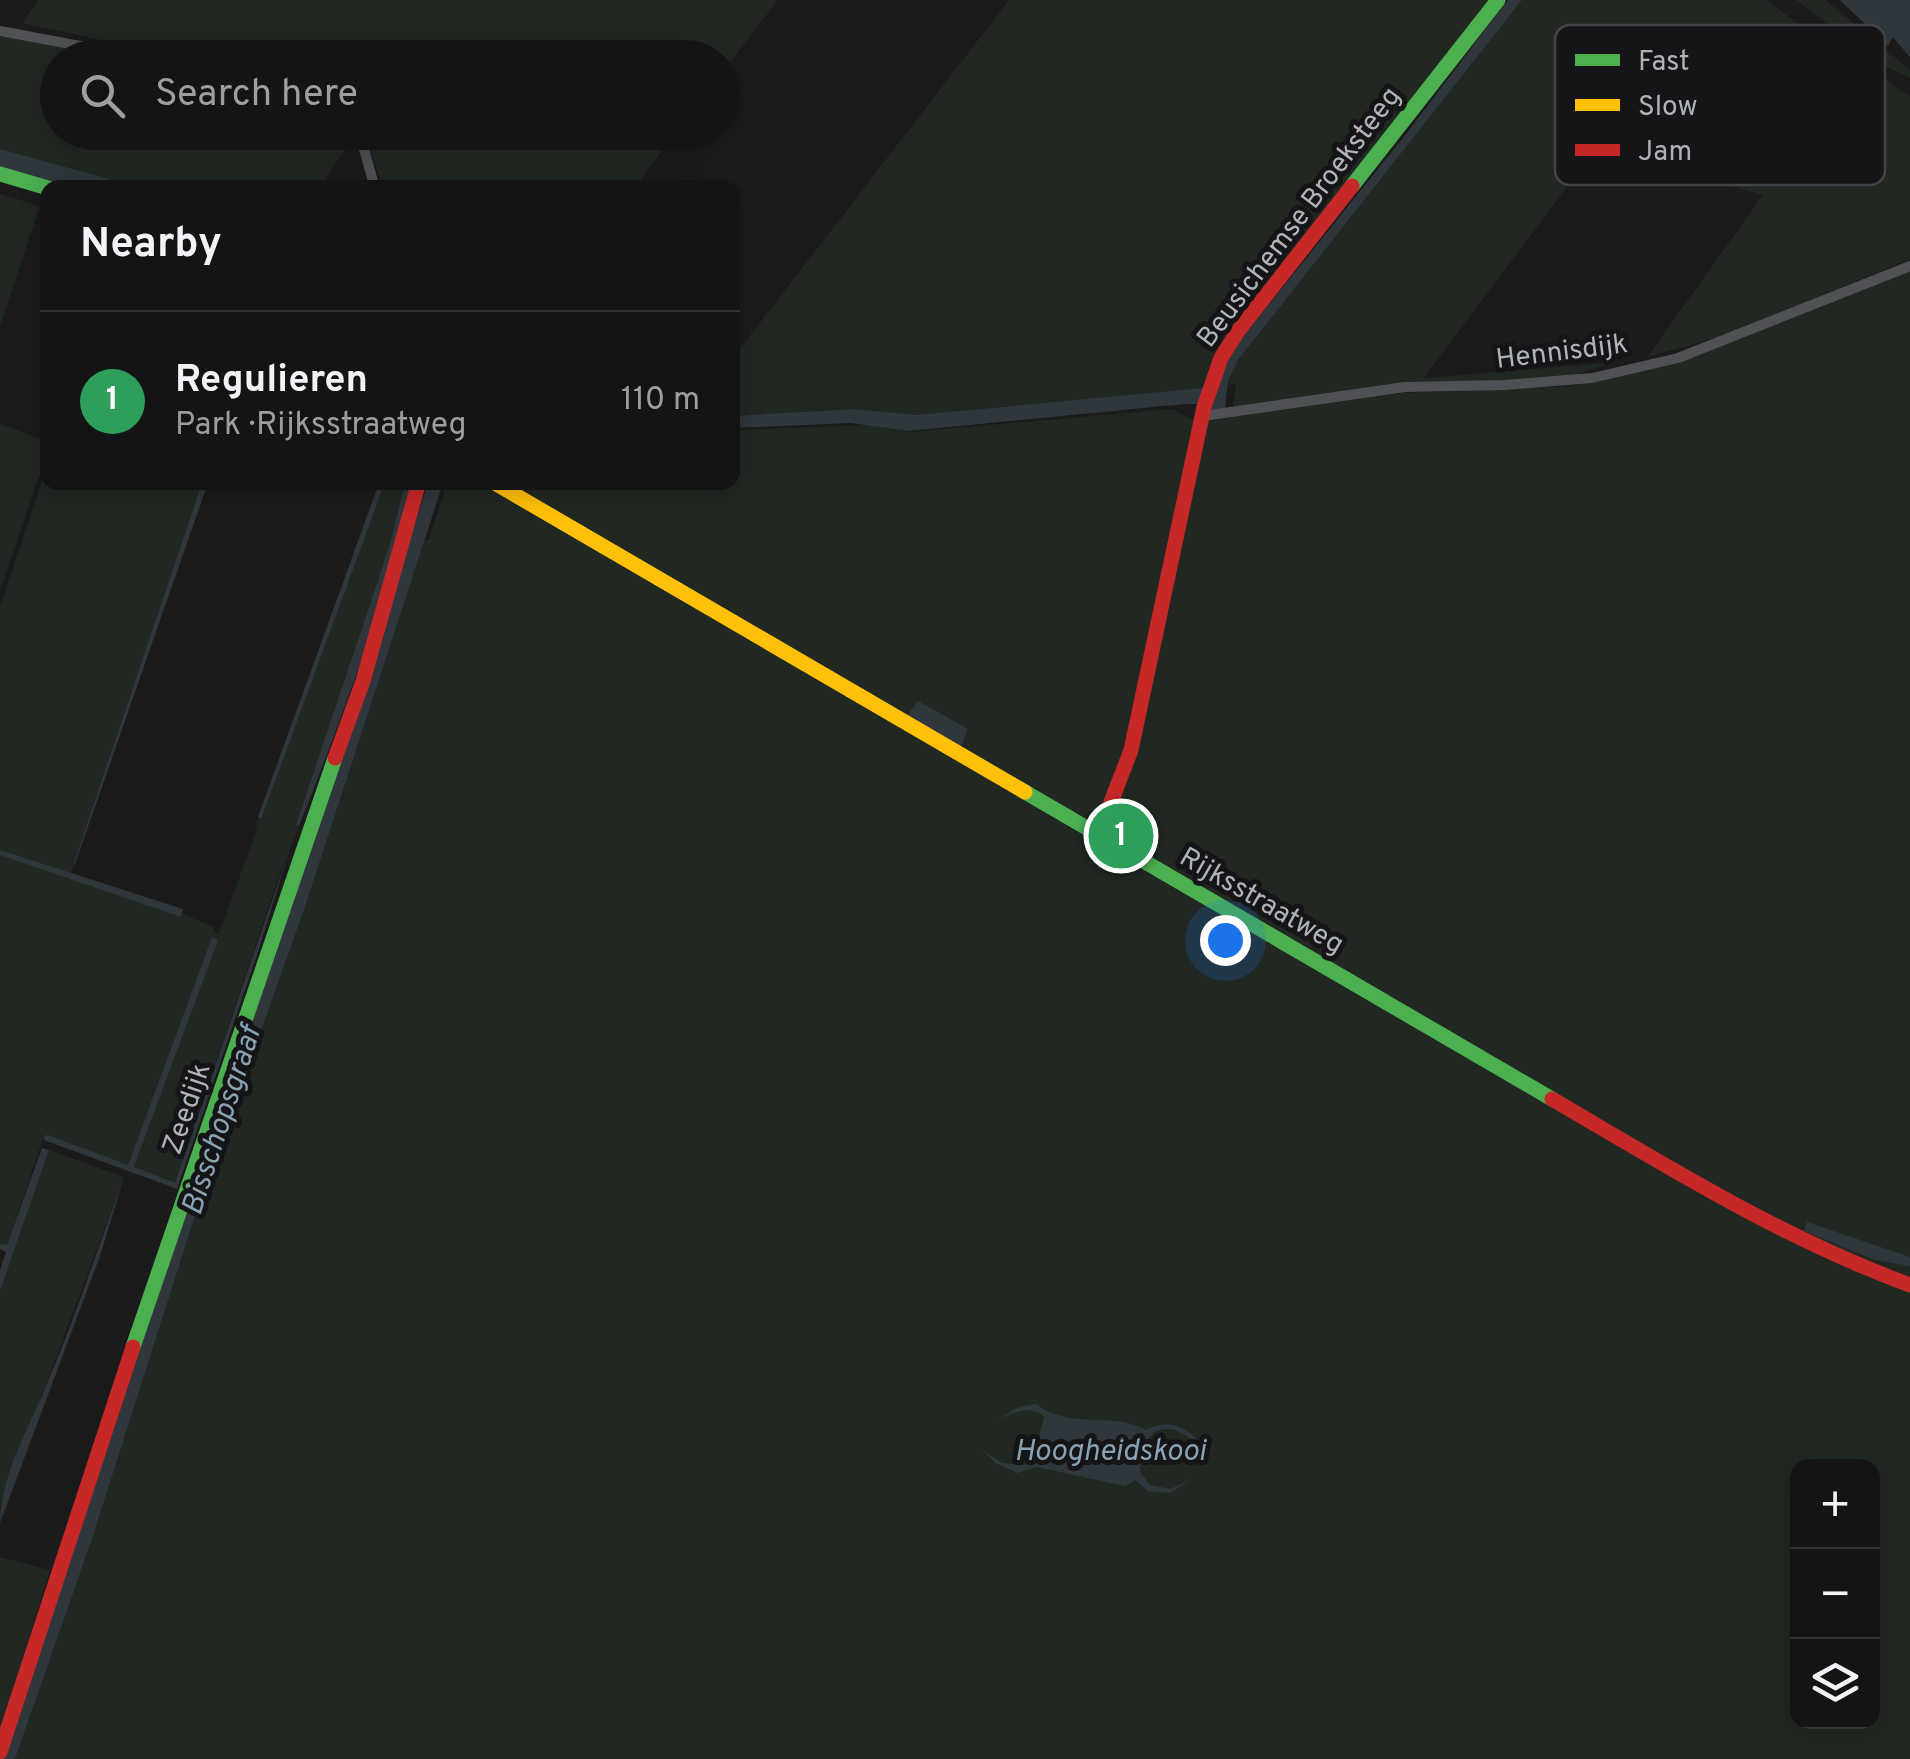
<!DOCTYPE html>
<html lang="en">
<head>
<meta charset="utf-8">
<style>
  body { margin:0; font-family:Overpass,sans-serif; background:#1d1d1d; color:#f1f3f6 }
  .controls { position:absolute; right:30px; bottom:30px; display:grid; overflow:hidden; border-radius:20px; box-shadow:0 5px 25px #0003 }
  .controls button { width:90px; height:90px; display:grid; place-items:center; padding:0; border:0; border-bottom:2px solid #333334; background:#141414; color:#f1f3f6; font:50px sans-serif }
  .you { position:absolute; left:1225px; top:940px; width:35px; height:35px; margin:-25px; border:8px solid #fff; border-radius:50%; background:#1a73e8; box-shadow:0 0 0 15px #1a73e833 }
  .badge { display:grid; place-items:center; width:65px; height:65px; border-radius:50%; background:#7b7e83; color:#fff; font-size:32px; font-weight:700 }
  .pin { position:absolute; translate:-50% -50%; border:5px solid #fff; box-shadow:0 2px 10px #0006 }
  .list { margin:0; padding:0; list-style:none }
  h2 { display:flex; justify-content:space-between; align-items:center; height:130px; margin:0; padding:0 40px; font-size:42px }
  h2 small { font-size:32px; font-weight:400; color:#9d9ea0 }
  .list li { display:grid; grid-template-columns:65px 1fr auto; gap:30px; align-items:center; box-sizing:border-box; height:180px; padding:0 40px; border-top:2px solid #333334 }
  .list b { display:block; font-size:38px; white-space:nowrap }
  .list p { margin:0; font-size:32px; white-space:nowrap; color:#9d9ea0 }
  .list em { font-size:32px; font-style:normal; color:#9d9ea0 }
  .icon { flex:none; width:55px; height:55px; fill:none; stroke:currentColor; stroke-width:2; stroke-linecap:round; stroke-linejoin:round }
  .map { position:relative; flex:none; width:1910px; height:1759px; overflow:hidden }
  .search { position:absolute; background:#141414; box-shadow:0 5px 25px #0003; left:40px; top:40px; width:700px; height:110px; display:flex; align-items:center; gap:25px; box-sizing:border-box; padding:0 35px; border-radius:55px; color:#9d9ea0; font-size:38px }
  .panel { position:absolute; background:#141414; box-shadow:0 5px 25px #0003; left:40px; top:180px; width:700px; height:310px; border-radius:20px }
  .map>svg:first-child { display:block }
</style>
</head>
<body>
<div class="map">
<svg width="1910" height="1759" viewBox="0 0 1910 1759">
  <rect width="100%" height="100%" fill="#1b1b1b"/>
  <!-- green -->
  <path fill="#212822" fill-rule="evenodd" d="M38 0H778L723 72 722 58H184L22 23Z
    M1009 0H1496L1224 342 1202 388 916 415 855 409 733 416 732 359Z
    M1522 0H1766L1857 67 1863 61 1910 97V259L1723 336 1647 357 1763 195 1597 147 1424 378 1616 362 1568 377 1233 408 1236 384H1228L1238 360Z
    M1796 0H1826L1910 70V78L1883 65Z
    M0 36 112 57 58 58V132H330L349 145 318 188 138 187 0 149Z
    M363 133H676L634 188 383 187Z
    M0 194 40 206 0 326Z
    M1910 266V1759H15L92 1539 194 1219 305 907 424 540H429L447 483 732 482 733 430 868 425 910 432 1172 409 1193 420 1403 393 1574 386 1678 362ZM1798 1466H1872V1722H1798Z
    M0 424 47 441 48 450 0 591Z
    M47 466 48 482 202 483 71 874 0 850V607Z
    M384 483H405L390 544 296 825 299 826 281 870 175 1184 134 1168 217 940 212 937 128 1165 44 1136 7 1246 0 1244V854L180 916 182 914 214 927V933L219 934 258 826 255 824 260 818Z
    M49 1150 124 1177 0 1506V1291Z
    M0 1557 50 1570 0 1730Z"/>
  <!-- water -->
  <path fill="#2f373d" d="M1508 0H1522L1238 360 1228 382 1225 409 1211 412 1209 404H1184L908 431 851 423 733 428 732 416 855 409 916 415 1213 387 1238 343 1406 134Z
    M1840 0H1910V57L1893 37 1888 46Z
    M0 149 138 187H65L0 168Z
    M202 483H208L75 864 74 863Z
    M379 483H384L373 515 261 819 258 817Z
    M405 483H411C387 600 343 715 299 826L296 825 390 544Z
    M428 483H443L305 907 194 1219 92 1539 15 1759H2L173 1246 313 842Z
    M918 701 968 729 961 747 907 716Z
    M292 842 258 952 177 1189 44 1140V1136L48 1135 128 1165 212 937 218 940 134 1167 175 1183Z
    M0 850 183 909 181 917 0 855Z
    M42 1148 49 1150 0 1291V1270L6 1252 0 1249V1244L7 1245Z
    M124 1177 100 1256 0 1523C0 1477 29 1428 46 1386 75 1318 99 1246 124 1177Z
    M1807 1222 1910 1257V1266L1875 1260 1804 1231Z
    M1036 1404C1069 1430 1112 1411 1146 1430 1170 1417 1190 1427 1204 1449 1170 1418 1143 1421 1140 1472L1150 1485 1171 1489 1193 1478 1170 1493 1148 1491 1135 1480 1125 1486 1037 1467 1017 1473 996 1463 982 1450 1002 1463 1024 1465 1034 1456 1044 1417C1029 1403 1011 1414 995 1421L1019 1407Z"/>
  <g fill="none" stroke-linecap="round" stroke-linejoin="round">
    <!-- street -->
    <path stroke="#505154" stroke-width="10" d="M0 31 144 58
      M351 132 363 146 375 188
      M1203 416 1405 387 1504 385 1592 378 1678 358 1910 266"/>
    <!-- fast -->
    <path stroke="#4caf50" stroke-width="15" d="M0 174 48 188
      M1352 186 1498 0
      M1025 792 1552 1099
      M133 1347 335 758"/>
    <!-- slow -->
    <path stroke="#ffc107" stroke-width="15" d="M493 482 1025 792"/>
    <!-- jam -->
    <path stroke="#c62828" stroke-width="15" d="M335 758 363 681 419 482
      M1093 834 1110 805 1131 750 1204 407 1221 358 1238 331 1352 186
      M1552 1099C1670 1168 1782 1238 1910 1285
      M0 1752 133 1347"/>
  </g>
  <g text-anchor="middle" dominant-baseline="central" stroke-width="10" stroke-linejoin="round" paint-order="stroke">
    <!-- street labels -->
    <g font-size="28" fill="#aeb3bb" stroke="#151517">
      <text transform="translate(1300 218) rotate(-53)">Beusichemse Broeksteeg</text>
      <text transform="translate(1562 353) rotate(-7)">Hennisdijk</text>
      <text transform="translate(1261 902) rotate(30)">Rijksstraatweg</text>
      <text transform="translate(188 1109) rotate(-71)">Zeedijk</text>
    </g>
    <!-- water labels -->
    <g font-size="30" font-style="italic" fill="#88a2b3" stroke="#151517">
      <text transform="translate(223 1121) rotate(-72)">Bisschopsgraaf</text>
      <text x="1110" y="1452">Hoogheidskooi</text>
    </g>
  </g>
  <!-- legend -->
  <rect x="1555" y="25" width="330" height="160" rx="15" fill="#151517" stroke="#434448" stroke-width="2.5"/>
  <rect x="1575" y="54" width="45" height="12" fill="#4caf50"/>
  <rect x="1575" y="99" width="45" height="12" fill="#ffc107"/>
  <rect x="1575" y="144" width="45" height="12" fill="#c62828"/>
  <g font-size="28" fill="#aeb3bb">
    <text x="1638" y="70">Fast</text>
    <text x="1638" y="115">Slow</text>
    <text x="1638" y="160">Jam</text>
  </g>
</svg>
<div class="controls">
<button>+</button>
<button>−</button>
<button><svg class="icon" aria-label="layers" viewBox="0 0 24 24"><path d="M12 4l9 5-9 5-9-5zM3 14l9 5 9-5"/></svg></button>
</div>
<div class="you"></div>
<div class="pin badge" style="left:1121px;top:836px;background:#2e9e5b">1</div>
<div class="search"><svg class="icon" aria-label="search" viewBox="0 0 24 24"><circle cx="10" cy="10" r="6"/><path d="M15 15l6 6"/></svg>Search here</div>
<section class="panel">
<h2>Nearby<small></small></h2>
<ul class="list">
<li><span class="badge" style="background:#2e9e5b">1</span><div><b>Regulieren</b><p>Park · Rijksstraatweg</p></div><em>110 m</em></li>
</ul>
</section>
</div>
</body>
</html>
